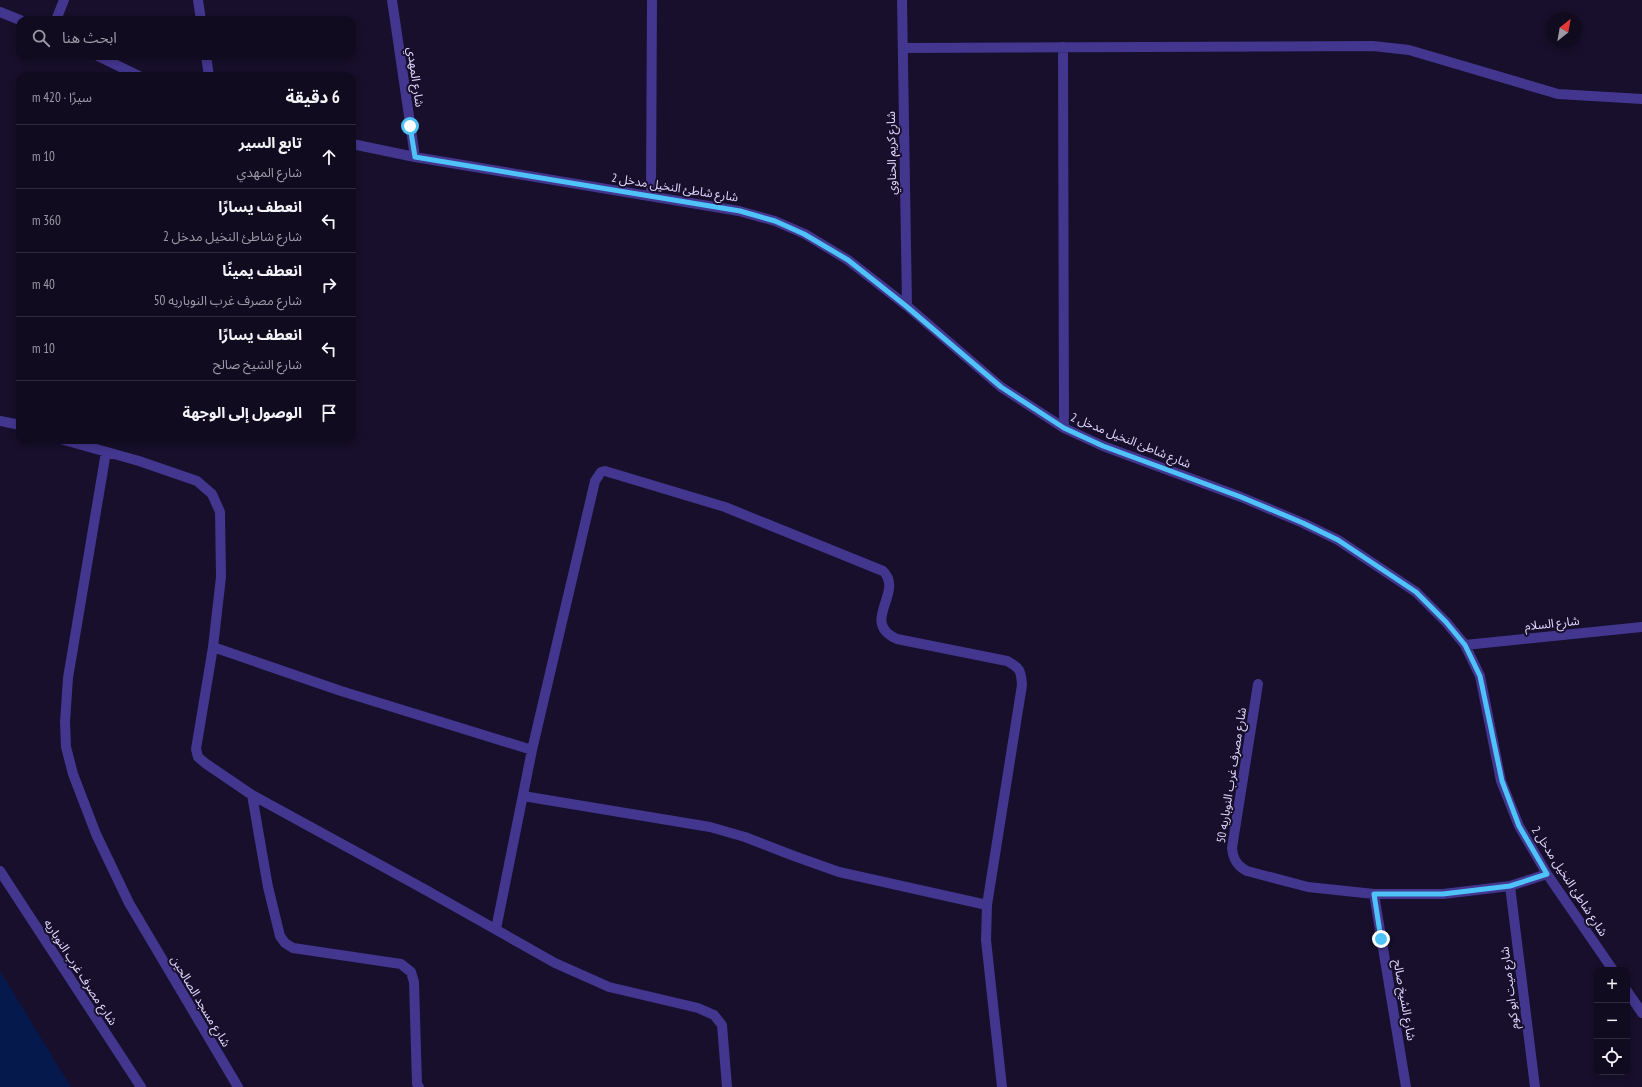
<!DOCTYPE html>
<html lang="ar">
<head>
<meta charset="utf-8">
<style>
  body { margin:0; font-family:"PT Sans Narrow","Noto Sans Arabic",sans-serif; background:#1a1429; color:#f1f3f6; direction:rtl }
  .controls { position:absolute; right:12px; bottom:12px; display:grid; overflow:hidden; border-radius:8px; box-shadow:0 2px 6px #0003 }
  .controls button { width:36px; height:36px; display:grid; place-items:center; padding:0; border:0; border-bottom:1px solid #302b3e; background:#110b20; color:#f1f3f6; font:20px sans-serif }
  .compass { position:absolute; left:1546px; top:12px; width:36px; height:36px; border-radius:50%; background:#110b20; box-shadow:0 2px 6px #0003; rotate:31deg }
  .stop { position:absolute; width:12px; height:12px; margin:-9px; border:3px solid #4fc3f7; border-radius:50%; background:#fff }
  .stop.end { background:#4fc3f7; border-color:#fff; box-shadow:0 1px 4px #0008 }
  .list { margin:0; padding:0; list-style:none }
  h2 { display:flex; justify-content:space-between; align-items:center; height:52px; margin:0; padding:0 16px; font-size:17px }
  h2 small { font-size:13px; font-weight:400; color:#9c9ba5 }
  .list li { display:grid; grid-template-columns:26px 1fr auto; gap:12px; align-items:center; box-sizing:border-box; height:64px; padding:0 16px; border-top:1px solid #302b3e }
  .list b { display:block; font-size:15px; white-space:nowrap }
  .list p { margin:0; font-size:13px; white-space:nowrap; color:#9c9ba5 }
  .list em { font-size:13px; font-style:normal; color:#9c9ba5 }
  .icon { flex:none; width:22px; height:22px; fill:none; stroke:currentColor; stroke-width:2; stroke-linecap:round; stroke-linejoin:round }
  .map { position:relative; flex:none; width:1642px; height:1087px; overflow:hidden; direction:ltr }
  .search { position:absolute; background:#110b20; box-shadow:0 2px 6px #0003; left:16px; top:16px; width:340px; height:44px; display:flex; align-items:center; gap:10px; box-sizing:border-box; padding:0 14px; border-radius:12px; color:#9c9ba5; font-size:15px }
  .panel { position:absolute; background:#110b20; box-shadow:0 2px 6px #0003; left:16px; top:72px; width:340px; height:372px; border-radius:12px; direction:rtl }
  .map>svg:first-child { display:block }
</style>
</head>
<body>
<div class="map">
<svg width="1642" height="1087" viewBox="0 0 1642 1087">
  <rect width="100%" height="100%" fill="#170f2b"/>
  <!-- water -->
  <path fill="#06194d" d="M0 971 71 1087H0Z"/>
  <g fill="none" stroke-linecap="round" stroke-linejoin="round">
    <!-- minor -->
    <path stroke="#42368e" stroke-width="10" d="M198 0 201 20
      M392 0 415 157
      M902 0 907 306
      M0 12 20 20
      M56 20 64 0
      M1063 47 1064 428
      M903 48 1373 46 1409 50 1558 94 1642 99
      M98 56 139 76
      M206 56 209 76
      M352 144 415 157 739 211 775 221 805 234 848 260 907 306 1001 387 1064 428 1103 446 1241 497 1303 523 1338 540 1416 592 1446 622 1465 645 1480 676 1501 781 1519 826 1547 874 1613 970
      M651 196 652 0
      M0 421 20 425
      M64 440 139 461 197 481 212 494 220 512 221 577 213 647 196 749 198 757 205 763 252 795 424 889 555 963 609 987 698 1008 714 1015 722 1025 727 1087
      M106 452 68 678 65 722 66 747 73 774 96 834 129 903 238 1087
      M1465 645 1642 627
      M213 647 341 691 532 750 496 929
      M1258 684 1232 848C1233 859 1237 866 1247 871L1308 887 1374 894H1443L1510 886 1547 874
      M532 750 595 481 601 472 605 471 725 507 883 571C905 592 859 622 897 639L1007 661C1020 668 1021 670 1022 685L987 905 986 940 1002 1087
      M252 795 268 887 280 936 285 943 293 948 401 964 411 972 414 982 417 1084 419 1087
      M523 796 710 827 745 837 794 856 839 872 987 905
      M0 871 141 1087
      M1510 886 1535 1087
      M1374 894 1406 1087
      M1627 991 1642 1013"/>
  </g>
  <g fill="none" stroke-linecap="round" stroke-linejoin="round">
    <!-- route -->
    <path stroke="#4fc3f7" stroke-width="5" d="M410 126 415 157 740 211 775 221 804 234 848 260 906 306 1001 387 1064 428 1103 446 1241 497 1303 523 1338 540 1416 592 1446 622 1465 645 1480 676 1502 781 1519 826 1547 874 1510 886 1443 894H1374L1381 939"/>
  </g>
  <g text-anchor="middle" dominant-baseline="central" stroke-width="4" stroke-linejoin="round" paint-order="stroke">
    <!-- street labels -->
    <g font-size="12" fill="#e1d9ff" stroke="#170f2b">
      <text transform="translate(416 77) rotate(82)">شارع المهدي</text>
      <text transform="translate(891 153) rotate(-91)">شارع كريم الحناوي</text>
      <text transform="translate(675 187) rotate(9)">شارع شاطئ النخيل مدخل 2</text>
      <text transform="translate(1131 440) rotate(22)">شارع شاطئ النخيل مدخل 2</text>
      <text transform="translate(1552 623) rotate(-6)">شارع السلام</text>
      <text transform="translate(1231 775) rotate(-81)">شارع مصرف غرب النوباريه 50</text>
      <text transform="translate(1570 881) rotate(57)">شارع شاطئ النخيل مدخل 2</text>
      <text transform="translate(81 972) rotate(57)">شارع مصرف غرب النوباريه</text>
      <text transform="translate(1509 988) rotate(-97)">شارع ميت ابو كوم</text>
      <text transform="translate(1405 1000) rotate(80)">شارع الشيخ صالح</text>
      <text transform="translate(201 1001) rotate(59)">شارع مسجد الصالحين</text>
    </g>
  </g>
</svg>
<div class="controls">
<button>+</button>
<button>−</button>
<button><svg class="icon" aria-label="locate" viewBox="0 0 24 24"><circle cx="12" cy="12" r="6"/><path d="M12 2v4M12 18v4M2 12h4M18 12h4"/></svg></button>
</div>
<svg class="compass" viewBox="-18 -18 36 36"><path d="M0-13l5 13h-10z" fill="#e53935"/><path d="M0 13l5-13h-10z" fill="#9c9ba5"/></svg>
<div class="stop" style="left:410px;top:126px"></div>
<div class="stop end" style="left:1381px;top:939px"></div>
<div class="search"><svg class="icon" aria-label="search" viewBox="0 0 24 24"><circle cx="10" cy="10" r="6"/><path d="M15 15l6 6"/></svg>ابحث هنا</div>
<section class="panel">
<h2>6 دقيقة<small>سيرًا · 420 m</small></h2>
<ul class="list">
<li><svg class="icon" aria-label="ahead" viewBox="0 0 24 24"><path d="M12 20V5M6 11l6-6 6 6"/></svg><div><b>تابع السير</b><p>شارع المهدي</p></div><em>10 m</em></li>
<li><svg class="icon" aria-label="left" viewBox="0 0 24 24"><path d="M17 20v-9H6M10 6l-5 5 5 5"/></svg><div><b>انعطف يسارًا</b><p>شارع شاطئ النخيل مدخل 2</p></div><em>360 m</em></li>
<li><svg class="icon" aria-label="right" viewBox="0 0 24 24"><path d="M7 20v-9h11M14 6l5 5-5 5"/></svg><div><b>انعطف يمينًا</b><p>شارع مصرف غرب النوباريه 50</p></div><em>40 m</em></li>
<li><svg class="icon" aria-label="left" viewBox="0 0 24 24"><path d="M17 20v-9H6M10 6l-5 5 5 5"/></svg><div><b>انعطف يسارًا</b><p>شارع الشيخ صالح</p></div><em>10 m</em></li>
<li><svg class="icon" aria-label="arrive" viewBox="0 0 24 24"><path d="M6 21V4h12l-3 4 3 4H6"/></svg><div><b>الوصول إلى الوجهة</b></div></li>
</ul>
</section>
</div>
</body>
</html>
